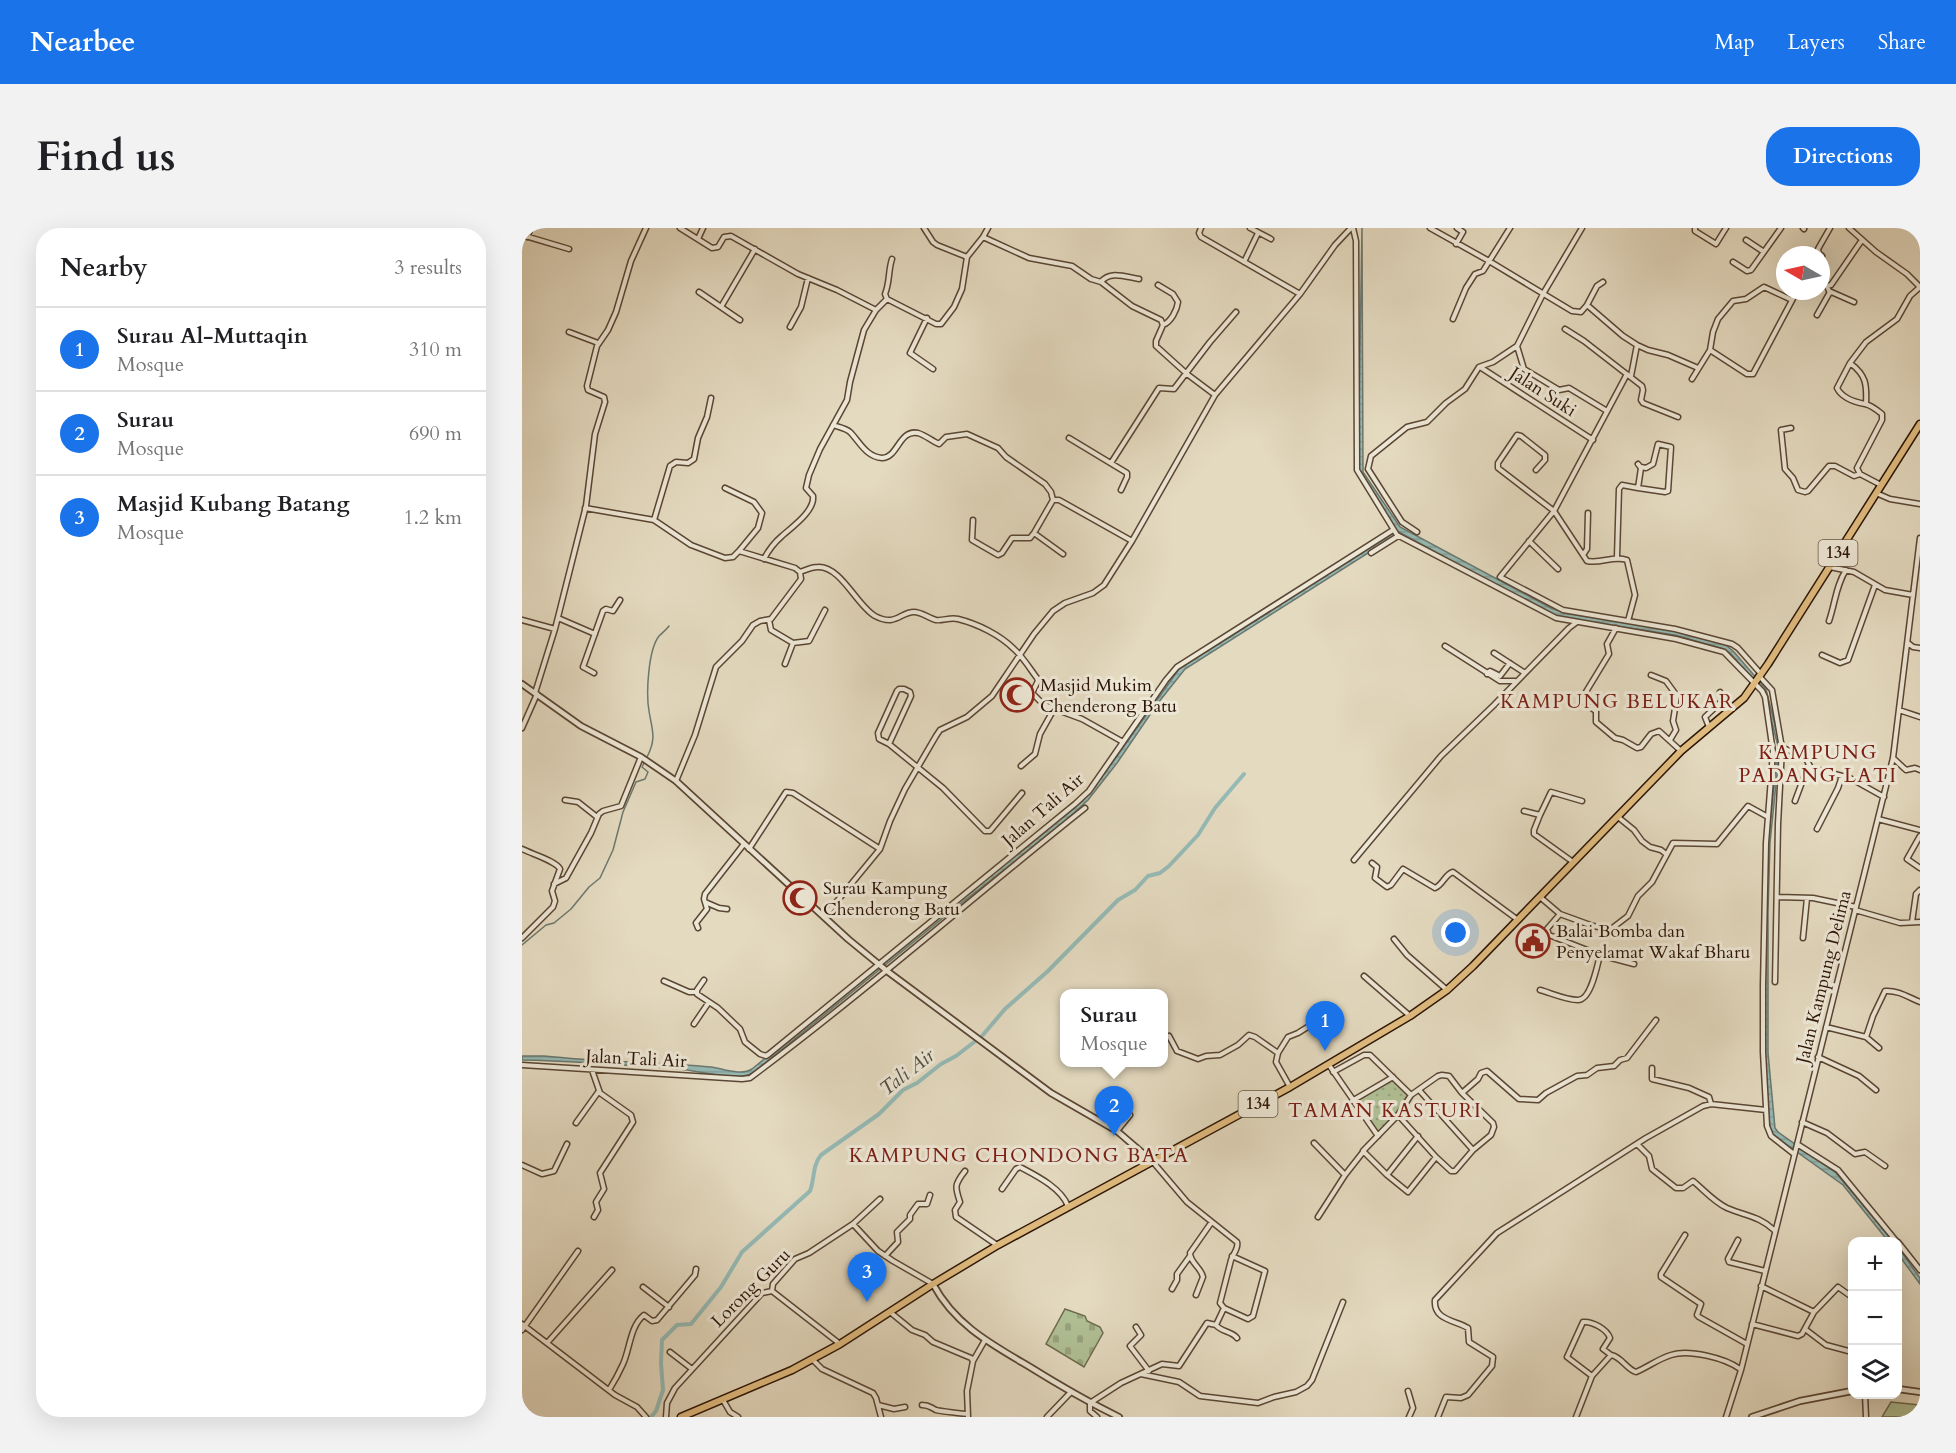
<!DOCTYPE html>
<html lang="en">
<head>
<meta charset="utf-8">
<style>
  body { margin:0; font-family:Cardo,serif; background:#f2f2f2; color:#202124 }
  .controls { position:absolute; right:18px; bottom:18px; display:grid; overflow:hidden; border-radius:12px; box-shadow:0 6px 24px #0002 }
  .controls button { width:54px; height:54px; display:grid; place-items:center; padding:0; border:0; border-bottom:2px solid #e0e0e0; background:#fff; color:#202124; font:30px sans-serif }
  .compass { position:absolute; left:1254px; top:18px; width:54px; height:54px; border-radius:50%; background:#fff; box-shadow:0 6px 24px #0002; rotate:279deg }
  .you { position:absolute; left:934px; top:705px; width:21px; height:21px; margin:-15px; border:4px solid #fff; border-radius:50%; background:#1a73e8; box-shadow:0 0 0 9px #1a73e833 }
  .badge { display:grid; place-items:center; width:39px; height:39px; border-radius:50%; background:#1a73e8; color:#fff; font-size:20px; font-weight:700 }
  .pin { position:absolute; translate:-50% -50px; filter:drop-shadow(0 2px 3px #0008) }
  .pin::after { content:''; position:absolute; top:32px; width:21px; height:18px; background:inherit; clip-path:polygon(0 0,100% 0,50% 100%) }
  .popup { position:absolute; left:538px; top:761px; width:108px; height:78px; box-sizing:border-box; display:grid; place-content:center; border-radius:12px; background:#fff; filter:drop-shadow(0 2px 4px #0005); font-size:20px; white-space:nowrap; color:#757577 }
  .popup b { font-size:22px; color:#202124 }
  .popup::after { content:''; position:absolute; left:50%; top:100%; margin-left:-12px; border:12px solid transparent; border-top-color:#fff }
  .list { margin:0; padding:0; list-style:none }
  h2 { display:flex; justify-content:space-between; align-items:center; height:78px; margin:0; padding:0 24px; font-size:26px }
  h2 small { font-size:20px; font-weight:400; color:#757577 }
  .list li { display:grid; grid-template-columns:39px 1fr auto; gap:18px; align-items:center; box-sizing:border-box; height:84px; padding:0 24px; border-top:2px solid #e0e0e0 }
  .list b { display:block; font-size:22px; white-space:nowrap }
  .list p { margin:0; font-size:20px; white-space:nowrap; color:#757577 }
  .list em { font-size:20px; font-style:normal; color:#757577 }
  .icon { flex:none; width:33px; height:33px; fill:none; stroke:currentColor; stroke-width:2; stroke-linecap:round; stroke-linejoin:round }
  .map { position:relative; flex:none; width:1398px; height:1189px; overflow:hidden; border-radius:24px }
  header { display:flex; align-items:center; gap:36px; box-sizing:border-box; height:84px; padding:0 30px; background:#1a73e8; color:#fff }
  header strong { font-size:28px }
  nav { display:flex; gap:33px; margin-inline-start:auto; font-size:21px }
  .intro { display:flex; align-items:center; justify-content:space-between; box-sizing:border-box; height:144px; padding:0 36px }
  h1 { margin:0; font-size:42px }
  .button { padding:15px 27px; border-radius:24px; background:#1a73e8; color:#fff; font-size:21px; font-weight:700 }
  main { display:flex; gap:36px; padding:0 36px }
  aside { flex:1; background:#fff; border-radius:24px; box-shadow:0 6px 24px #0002 }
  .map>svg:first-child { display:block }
</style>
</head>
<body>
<header>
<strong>Nearbee</strong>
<nav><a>Map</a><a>Layers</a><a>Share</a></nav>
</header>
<div class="intro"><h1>Find us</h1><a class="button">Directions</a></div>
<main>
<aside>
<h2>Nearby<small>3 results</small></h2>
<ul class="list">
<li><span class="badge">1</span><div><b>Surau Al-Muttaqin</b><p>Mosque</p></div><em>310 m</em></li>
<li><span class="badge">2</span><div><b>Surau</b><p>Mosque</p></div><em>690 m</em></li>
<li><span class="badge">3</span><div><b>Masjid Kubang Batang</b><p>Mosque</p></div><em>1.2 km</em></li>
</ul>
</aside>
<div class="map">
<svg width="1398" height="1189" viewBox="0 0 1398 1189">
  <defs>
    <pattern id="grass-dots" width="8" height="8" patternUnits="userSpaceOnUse" patternTransform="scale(1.5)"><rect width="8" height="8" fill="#b0c095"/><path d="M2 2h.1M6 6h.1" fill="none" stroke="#98a47f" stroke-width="1.8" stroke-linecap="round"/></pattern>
    <pattern id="cemetery-stones" width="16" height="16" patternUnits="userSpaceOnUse" patternTransform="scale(1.5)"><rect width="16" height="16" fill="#b0c095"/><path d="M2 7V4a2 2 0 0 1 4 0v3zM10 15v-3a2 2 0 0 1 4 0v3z" fill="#98a47f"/></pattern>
    <pattern id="water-rules" width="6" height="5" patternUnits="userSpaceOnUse" patternTransform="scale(1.5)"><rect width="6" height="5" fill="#95bab5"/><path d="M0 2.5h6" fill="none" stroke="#819f9a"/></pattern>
  </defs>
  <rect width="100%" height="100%" fill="#e4dac0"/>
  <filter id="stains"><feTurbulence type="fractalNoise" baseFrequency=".00333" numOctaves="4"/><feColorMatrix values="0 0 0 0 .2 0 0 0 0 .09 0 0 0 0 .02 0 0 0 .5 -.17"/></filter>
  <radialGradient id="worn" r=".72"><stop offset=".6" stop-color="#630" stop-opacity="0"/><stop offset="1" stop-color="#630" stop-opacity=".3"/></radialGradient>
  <!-- grass -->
  <path fill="url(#grass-dots)" stroke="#6e6a4e" stroke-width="1.5" d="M871 849 888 867 876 887 856 908 830 873Z"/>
  <!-- cemetery -->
  <path fill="url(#cemetery-stones)" stroke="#6e6a4e" stroke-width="1.5" d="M543 1081 563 1088 565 1093 578 1099 581 1105 562 1139 524 1116Z"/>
  <!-- garden -->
  <path fill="#b0c095" stroke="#6e6a4e" stroke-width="1.5" d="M1369 1174 1398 1177V1189H1360Z"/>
  <!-- water -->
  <path fill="url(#water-rules)" stroke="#6b786f" stroke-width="1.5" d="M840 0 841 244 878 299 1029 380 1043 385 1155 403 1204 417 1212 424 1244 461 1258 517 1248 615 1246 683V825L1253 900 1256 904 1314 945 1371 1013H1366L1321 957 1250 906 1248 902 1242 822 1246 615 1256 518 1242 464 1209 426 1202 421 1153 407 1041 390 1026 385 875 303 836 246Z
    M870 306 873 308 663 441 636 475 595 535 566 572 537 599 432 681 231 845C214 854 178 843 158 841 106 837 53 833 0 832V828H22C78 834 134 834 189 839 202 841 219 848 230 841L558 575 583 545 657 441Z
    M1376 1019 1398 1050V1056L1376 1026Z"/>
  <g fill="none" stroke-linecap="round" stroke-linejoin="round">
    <!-- stream -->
    <path stroke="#6b786f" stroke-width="1.5" d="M125 529C135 510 130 502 127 483 124 466 126 422 137 408 140 405 144 402 147 398
      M0 717 24 697 32 695 49 681 67 659 78 650 91 622 101 584 114 554 123 551 126 544 120 539 122 535"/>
    <!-- canal -->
    <path stroke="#95bab5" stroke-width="4" d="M129 1189 134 1183 141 1162 139 1135 140 1112 155 1097 169 1096 199 1059 220 1024 288 963C293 950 290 938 299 927L357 886 381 862 395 855 419 836 434 828 460 808 483 781 526 743 596 672 613 662 626 648 638 645 647 638 676 607 693 580 722 546"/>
    <defs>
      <path id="minor" d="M158 0 190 20 196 19 202 9 209 8 276 46 315 62 354 82
        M402 0 411 14 415 17 445 29
        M679 0 677 5 679 9 778 66
        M728 0 749 11
        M831 0 834 13 835 242 875 307 1034 390 1154 411 1202 424 1240 463 1243 469 1251 524 1244 615 1241 757V824L1245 898 1249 908 1272 926
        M908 0 967 33 1050 83 1059 84 1065 77
        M1173 0V3L1194 16 1204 0
        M1281 0 1282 1
        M1327 0 1354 24 1385 46 1398 59
        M0 7 47 21
        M5 9 9 0
        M461 9 507 30 550 38 569 51 579 54 610 78 639 92 641 97 634 113V118L665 146 693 167
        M176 11 181 0
        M1224 12 1242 24
        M934 16 941 4 935 0
        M1300 28 1297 25 1296 21 1308 0
        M722 34 736 5
        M1211 34 1225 43 1229 42 1259 0
        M579 54C588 42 604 49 617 51
        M1081 54 1075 58 1065 77 1101 108 1115 117 1126 122 1146 127 1176 140
        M1299 55 1305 58 1309 57 1340 12
        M636 57 651 66 656 74C655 82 649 94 641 97
        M1305 58 1307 63 1332 74
        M177 64 218 92
        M365 71 414 96H419L432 79 440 61 445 29 461 9 466 0
        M365 71 363 66C368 54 366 43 370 31
        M199 79 233 21
        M1295 87 1308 64
        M405 90 388 125 411 141
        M931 91 944 60 953 46 961 43 988 0
        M268 99 279 79 286 50
        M1043 101 1062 113 1120 158 1121 162 1119 172 1121 175 1156 189
        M47 104 76 115
        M995 118 1002 141 1037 162 1047 160 1085 183
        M1188 122 1225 146H1231L1275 63
        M1328 135C1344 147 1345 156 1344 176
        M958 139 1071 212
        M1105 146 1032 283 978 349 1041 382 1153 401 1210 416 1216 420 1239 446
        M1109 148 1115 117
        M1170 151 1188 122 1191 104 1196 91 1211 73 1224 71 1242 59 1270 72
        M189 170 185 189 176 210 172 231 166 235 154 234 148 238 132 292 169 317 203 330 211 329 217 323
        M311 197C316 199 323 200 328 204 337 213 344 229 360 230 376 230 377 201 396 205 403 207 410 213 417 216L424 209 445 206 476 220 484 229 523 256 529 264 531 272
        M1269 200 1259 202 1263 241 1271 250 1276 262 1283 264 1286 263 1307 238H1313L1332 248 1338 246
        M547 210 605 245V249L599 262
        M589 235 637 160 652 161 688 114 714 84
        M846 241 849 228 885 199 905 194 924 175 943 161 957 139 971 134 995 118 1021 66 1060 0
        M846 241 880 294 895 304
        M1014 242 1023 232V227L999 208 995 207 976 235V240L1032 283 1065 333C1079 336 1092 327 1105 332L1113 367 1106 393
        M1359 257 1338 246 1335 240 1360 192V186C1355 182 1349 177 1343 176 1332 174 1320 170 1315 160L1328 135 1344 114 1375 91 1388 68 1398 59
        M1116 260 1143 264 1146 263 1149 219 1136 216 1131 236 1124 240 1119 239
        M1354 265 1368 271 1398 276
        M63 280 132 292
        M451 292 450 312 476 327 480 325 490 310H508L512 305
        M1007 313 1036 341
        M849 325 876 308
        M541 326 512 305 531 272H537L610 313
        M1061 327 1065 321 1066 285
        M1095 329 1097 261 1100 257 1116 260 1119 240 1116 236
        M242 331C246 323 253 314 260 308 270 299 293 283 291 268L284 260 287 247 298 221 325 172 328 154 342 102 354 82 365 71
        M1308 339 1332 344 1363 362 1391 367
        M36 390 73 406
        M0 392 33 401
        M247 392 249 402 271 415 263 436
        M1307 393C1313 376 1314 357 1324 342
        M271 415 287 413 303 382
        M1386 415 1391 419 1398 420
        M923 418 978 453H993
        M972 425 1003 445
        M1300 427 1318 435 1326 432 1353 357
        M72 445 61 439 81 383 84 381 91 383 98 372
        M965 446 968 443 978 448 988 435
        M1129 447 1144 453 1155 468 1151 493 1154 502 1148 512
        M1238 449 1250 462 1260 520 1256 596 1253 754
        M13 465 33 401 64 278 73 206 83 174 82 169 66 162 65 158 75 118 86 102 94 84 109 33 124 0
        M1059 472 1087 426 1085 416 1094 400
        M1062 475 1074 483V494L1093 510 1101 512 1115 520 1119 519 1129 506 1137 503 1159 523
        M1377 482 1398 489
        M1187 499 1183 489 1201 472 1198 464
        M0 500 15 466
        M601 514 644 452 655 439 871 302
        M367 516 389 468 388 464 382 461H377L375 463 356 505 357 511 367 516 421 560 463 603H468L500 565
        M1261 520 1283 529 1289 540 1328 550 1362 569
        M1371 530 1384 542 1393 540 1398 542
        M499 538 513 526 518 506 532 481
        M154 553 173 507 194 439 220 413 231 397 238 393 249 391 279 351 278 344 273 340 217 323 236 300 240 285 232 274 203 260
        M43 572 56 574 75 589
        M1273 573 1286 538
        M1002 583 1018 587 1012 602V606L1051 634
        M1018 587 1029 564 1060 573
        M1096 589 1112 602 1120 613 1128 619 1139 622 1144 626
        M1356 591 1398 602
        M1295 601 1316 560 1320 548
        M1398 608 1385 631 1398 640
        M0 621C10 626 34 633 38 641L30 663 33 673 31 679 0 710
        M227 621 264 564 271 565 358 621
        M832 632 919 528 972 477 1047 400 1055 394
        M850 635 855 639 853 650 865 659 869 657 881 641 913 660C921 657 923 646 931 644L996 692
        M32 656 44 650 69 605 77 586 81 583 99 578 119 529
        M1018 669 1038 686 1071 698 1089 701 1106 688 1116 668 1130 654 1151 615 1195 616 1226 578 1246 589
        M1255 669 1291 670 1334 679
        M183 674 197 680 205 681
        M1333 682 1378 695 1398 694
        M1038 686 1025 701 1027 707 1078 727 1112 736
        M302 689 358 621 368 593 383 561 414 508 418 502 445 489 470 468 512 406 531 383 543 375 571 365 582 357 610 313 693 167 778 66 813 17 829 0
        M1390 694 1394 666 1398 662
        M176 700 174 695 185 681 182 671 183 666 222 616
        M1281 710 1285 670
        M872 711 885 727 925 762
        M842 748 888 788
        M182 752 175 762V766L196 780 218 801 223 814 238 826 244 828 247 826 553 576 567 563 601 514 560 491 522 477 510 465 516 453 515 450C508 441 501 429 492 421 478 407 456 396 436 391 428 389 421 393 414 392 406 390 400 384 392 384 378 384 374 399 353 388 335 378 319 338 296 339 289 339 284 342 278 344
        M142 753 167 764H174
        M1018 762C1029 765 1044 772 1056 772 1069 772 1075 738 1078 727
        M172 796 187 774
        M1304 799 1344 809 1357 820
        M647 808 655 823 676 831 684 828 698 827 716 817 727 807 733 809 756 825
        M1344 809 1351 788 1363 763C1376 762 1386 769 1398 774
        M1296 829 1337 848 1354 862
        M0 837 220 851 228 850C343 764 451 669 563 580
        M807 837 856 908
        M1130 840V851L1167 860 1187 869 1189 876
        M70 842 78 865 109 887 111 894 78 945 82 961 74 974 76 982 72 989
        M811 844 842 827H848L889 867
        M768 859 754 834 756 825 766 809 776 805 808 785
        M897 862 951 922
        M940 865 956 851 959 845 965 843 997 871 1016 872 1024 865 1055 848 1065 847 1075 840 1092 838 1098 832 1105 830 1134 792
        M830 873 871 849
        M876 887 889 867 916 848 920 847 927 848 940 865 971 895 972 899 969 907 951 922 933 943H929L914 929
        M876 887 914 929 886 964 865 947 841 923Z
        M1280 894 1305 905 1333 926 1343 924 1363 938
        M54 895 77 863
        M595 903 608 887 605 883
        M792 915 823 947
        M1115 916 1127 928 1130 941 1154 960H1161L1171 953C1182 962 1192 974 1205 980 1224 988 1237 988 1252 1002
        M1275 916 1316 942 1375 1014
        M631 934 665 974 715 1014C717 1020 711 1026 709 1032L698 1075 702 1080 726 1091 731 1088 743 1043 710 1028
        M0 937 20 946 32 943 45 916
        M443 943C432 957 433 959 438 974L433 982 434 989 475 1017
        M865 947 896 908
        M480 961 494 941 498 939C515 948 539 960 546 978
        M796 989 823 947 841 924
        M331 996 356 1023 371 1033 411 1056
        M1163 1007 1139 1046V1049L1179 1076 1175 1087 1177 1089 1225 1116
        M1216 1012 1206 1031 1207 1034 1243 1043
        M1376 1014 1398 1042
        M363 1028 376 1014 375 1004 388 991V987L396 976H405L408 967
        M1239 1058 1292 1084
        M121 1059 147 1079
        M650 1061 655 1052V1046L668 1028
        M250 1063 251 1056 273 1031 287 1025 331 996 358 971
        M250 1063 318 1116
        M674 1067 681 1049C679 1039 668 1035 668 1025L689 995
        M368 1084 390 1102 403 1107 411 1114 449 1130 451 1133
        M0 1096 93 1167 115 1179 124 1189
        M1230 1096 1276 1108 1280 1106 1292 1084 1316 1059 1330 1069
        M694 1097C699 1104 710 1103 715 1110
        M614 1099 619 1107 608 1118 627 1143
        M1283 1101 1304 1117 1330 1124
        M0 1102 56 1023
        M25 1115 90 1042
        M148 1124 170 1141
        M291 1132 300 1141 351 1165 354 1170 359 1189
        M619 1146 657 1154 678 1168 736 1175 752 1169 774 1164 785 1158 790 1152 821 1074
        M1070 1148 1045 1129 1061 1094C1070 1093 1085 1101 1088 1110L1081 1121 1089 1127
        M87 1162C92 1154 97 1145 101 1136 108 1121 108 1098 122 1087L130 1093 135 1092 173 1047 174 1041
        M886 1163 891 1180 887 1189
        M1343 1166 1344 1189
        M201 1172 208 1184 216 1189
        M356 1177 372 1181 383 1179
        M400 1177C407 1177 408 1179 414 1182 417 1183 443 1186 446 1186
        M144 1189 145 1175 153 1160 240 1065 250 1063
        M446 1189 445 1163 451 1133 463 1112
        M525 1189 549 1164
        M575 1189 568 1183V1175L599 1155 640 1136 657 1138 685 1095 694 1097 702 1080
        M916 1189 924 1169 939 1170 946 1167 970 1138 971 1129 947 1114 946 1100C933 1092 911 1092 913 1072L975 1005 1124 910 1181 878 1189 876 1244 882
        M1054 1189 1070 1148 1089 1127C1100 1129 1104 1141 1114 1144 1126 1139 1136 1131 1149 1127 1167 1121 1203 1130 1218 1141
        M1204 1189 1219 1142 1371 530 1398 310"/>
      <path id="tertiary" d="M0 456 59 498 119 529 154 553 326 711 365 743 529 865 595 903 631 934
        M411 1056C433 1097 469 1116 508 1139 537 1157 566 1174 597 1189
        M1376 1161 1398 1164
        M1230 1189 1278 1173 1330 1163"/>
      <path id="primary" d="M159 1189 270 1142 318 1116 411 1056 476 1017 768 859 888 788 925 762 951 738 1159 523 1222 470 1246 436 1398 196"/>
    </defs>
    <!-- minor casing -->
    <use href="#minor" stroke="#5a4634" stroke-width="7"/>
    <!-- tertiary casing -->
    <use href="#tertiary" stroke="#5a4634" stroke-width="8"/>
    <!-- primary casing -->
    <use href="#primary" stroke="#2c1506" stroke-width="9"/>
    <!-- minor -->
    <use href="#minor" stroke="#ede7d6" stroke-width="4"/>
    <!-- tertiary -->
    <use href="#tertiary" stroke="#ede7d6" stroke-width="4.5"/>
    <!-- primary -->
    <use href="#primary" stroke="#e2bd80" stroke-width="6"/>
  </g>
  <!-- icons -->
  <defs>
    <symbol id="mosque-ring" viewBox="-11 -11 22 22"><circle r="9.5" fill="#ede7d6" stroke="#8f2418" stroke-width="1.5"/><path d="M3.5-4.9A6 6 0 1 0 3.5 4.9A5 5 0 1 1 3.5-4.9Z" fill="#8f2418"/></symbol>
    <symbol id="civic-ring" viewBox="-11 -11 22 22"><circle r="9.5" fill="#ede7d6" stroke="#8f2418" stroke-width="1.5"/><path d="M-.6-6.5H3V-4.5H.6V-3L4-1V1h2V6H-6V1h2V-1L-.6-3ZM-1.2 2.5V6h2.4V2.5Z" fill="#8f2418"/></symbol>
  </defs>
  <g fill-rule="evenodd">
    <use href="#mosque-ring" x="476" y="448" width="38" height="38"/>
    <use href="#mosque-ring" x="259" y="651" width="38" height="38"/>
    <use href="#civic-ring" x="992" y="694" width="38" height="38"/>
  </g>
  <g text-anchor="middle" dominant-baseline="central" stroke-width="6" stroke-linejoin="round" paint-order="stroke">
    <!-- shield labels -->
    <g fill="#ede7d6" stroke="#665444" stroke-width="1.5">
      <rect x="1296.5" y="312" width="39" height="26" rx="4.5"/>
      <rect x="716.5" y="863" width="39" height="26" rx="4.5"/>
    </g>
    <g font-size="16" font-weight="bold" fill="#2c1506">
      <text x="1316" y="325">134</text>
      <text x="736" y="876">134</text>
    </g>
    <!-- street labels -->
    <g font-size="18" fill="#2c1506" stroke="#ede7d6">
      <text transform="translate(1021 164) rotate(33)">Jalan Suki</text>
      <text transform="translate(521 582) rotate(-41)">Jalan Tali Air</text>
      <text transform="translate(1302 749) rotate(-76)">Jalan Kampung Delima</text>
      <text transform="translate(114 831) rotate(3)">Jalan Tali Air</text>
      <text transform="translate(229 1060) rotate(-45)">Lorong Guru</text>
    </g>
    <!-- poi labels -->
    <g font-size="18" fill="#2c1506" stroke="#ede7d6" text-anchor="start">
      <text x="518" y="457">Masjid Mukim<tspan x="518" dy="21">Chenderong Batu</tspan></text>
      <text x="301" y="660">Surau Kampung<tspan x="301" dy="21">Chenderong Batu</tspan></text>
      <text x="1034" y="703">Balai Bomba dan<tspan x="1034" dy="21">Penyelamat Wakaf Bharu</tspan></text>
    </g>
    <!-- neighbourhood labels -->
    <g font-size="20" letter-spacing="1.5" fill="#7a1f14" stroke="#ede7d6">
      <text x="1095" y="473">KAMPUNG BELUKAR</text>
      <text x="1296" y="524">KAMPUNG<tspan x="1296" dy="23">PADANG LATI</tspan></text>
      <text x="863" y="882">TAMAN KASTURI</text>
      <text x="497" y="927">KAMPUNG CHONDONG BATA</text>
    </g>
    <!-- water labels -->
    <g font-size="20" font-style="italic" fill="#514f43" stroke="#ede7d6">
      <text transform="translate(385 844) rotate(-38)">Tali Air</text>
    </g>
  </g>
  <rect width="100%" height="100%" filter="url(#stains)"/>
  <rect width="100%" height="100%" fill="url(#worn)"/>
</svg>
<div class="controls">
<button>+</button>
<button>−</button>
<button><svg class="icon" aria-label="layers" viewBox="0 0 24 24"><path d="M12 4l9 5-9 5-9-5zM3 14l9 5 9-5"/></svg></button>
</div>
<svg class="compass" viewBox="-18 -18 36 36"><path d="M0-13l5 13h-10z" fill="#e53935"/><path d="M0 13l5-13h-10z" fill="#757577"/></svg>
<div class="you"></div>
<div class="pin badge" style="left:803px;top:823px">1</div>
<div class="pin badge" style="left:592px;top:908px">2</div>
<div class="popup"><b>Surau</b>Mosque</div>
<div class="pin badge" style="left:345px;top:1074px">3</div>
</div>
</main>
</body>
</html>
